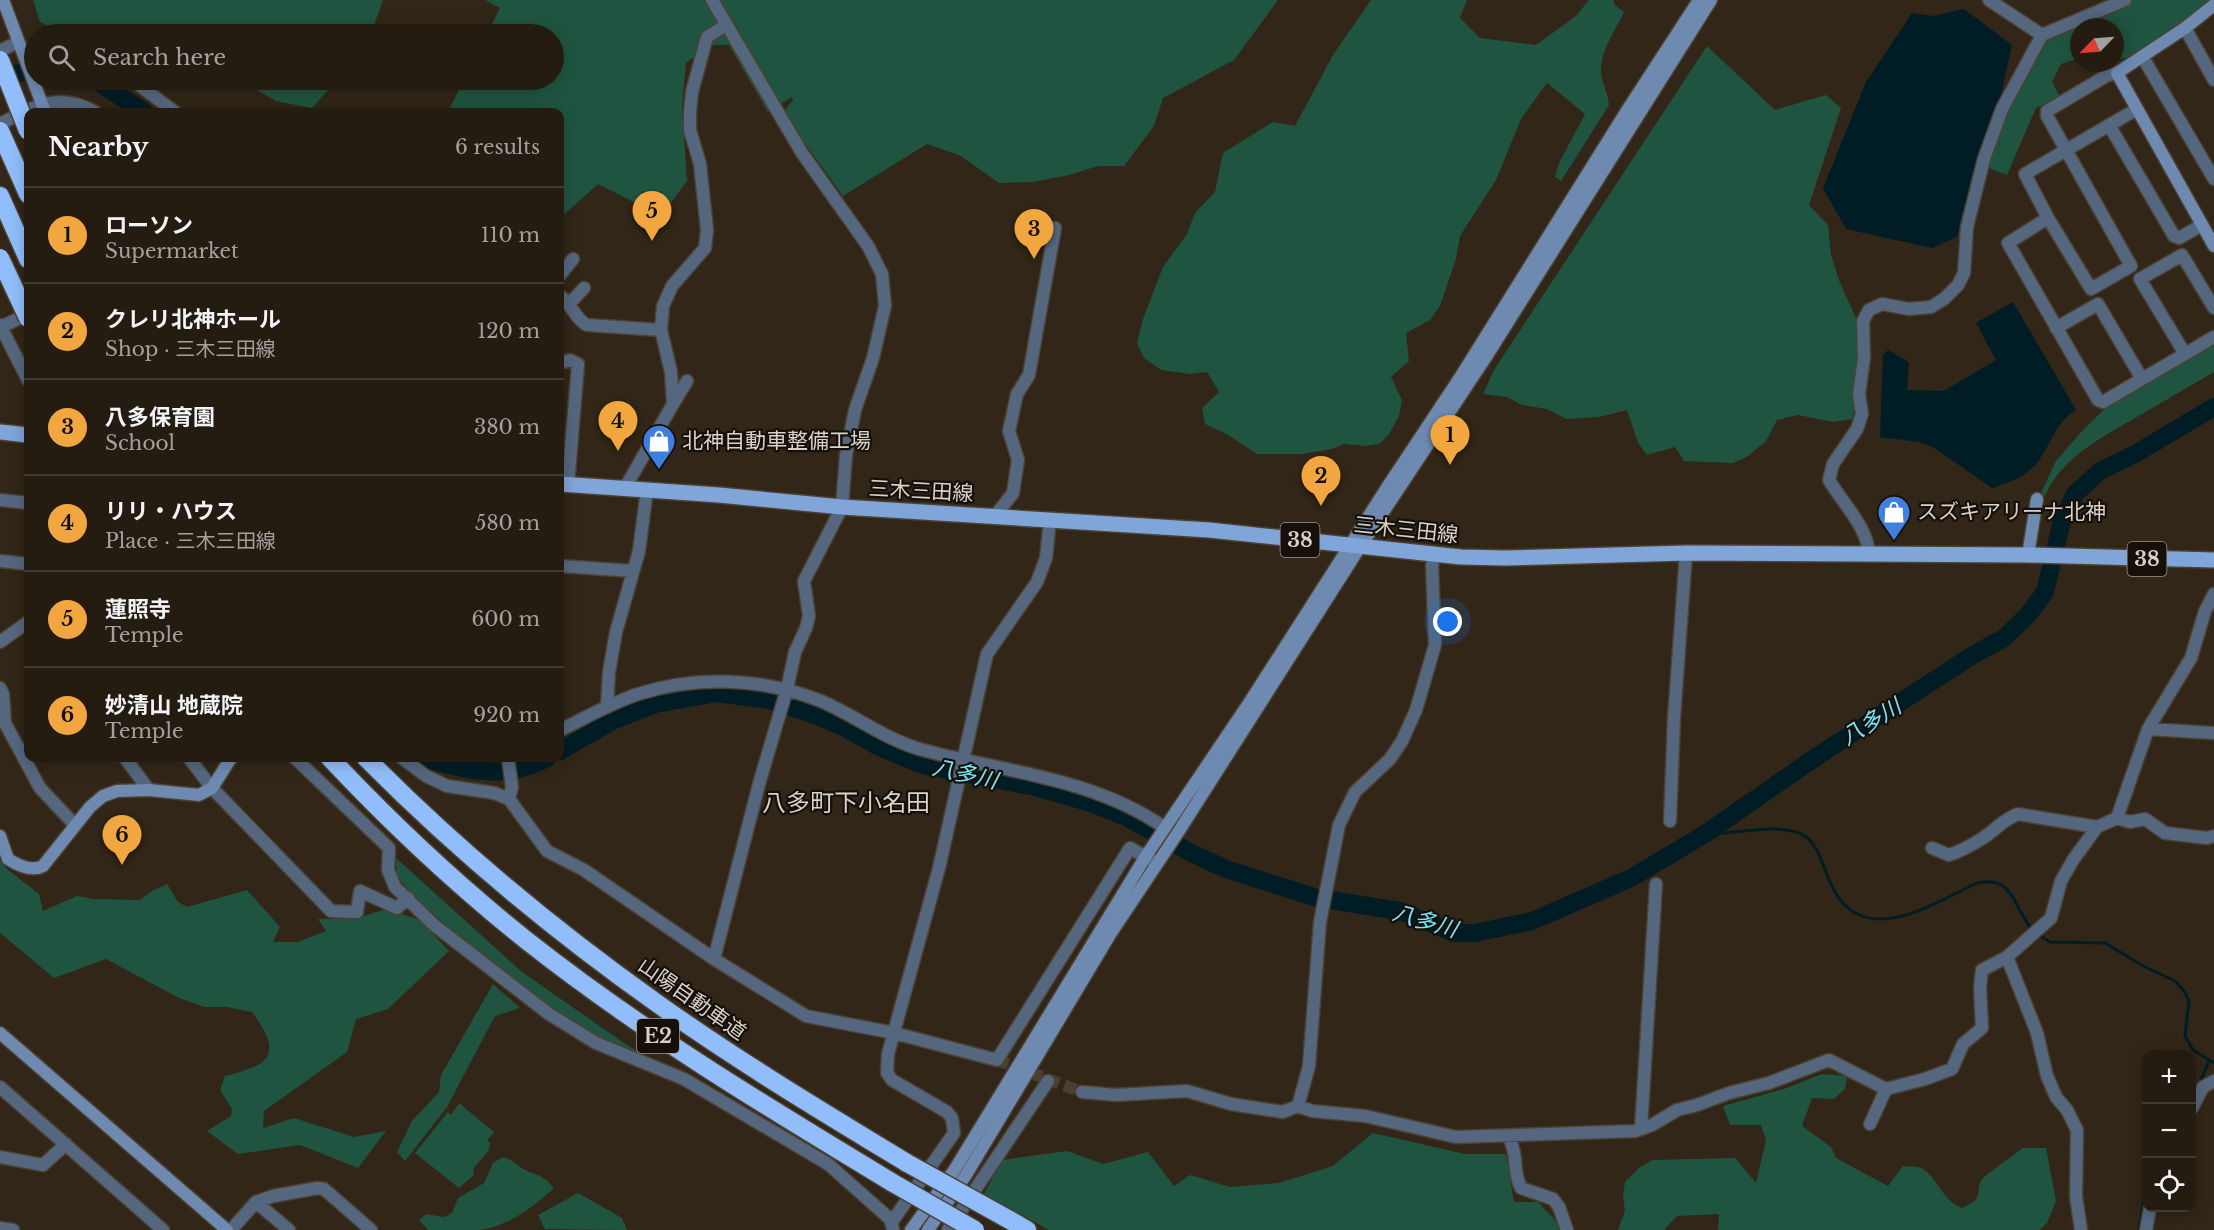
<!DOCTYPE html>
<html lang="en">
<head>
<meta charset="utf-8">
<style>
  body { margin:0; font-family:"Libre Baskerville","Noto Sans JP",serif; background:#31291f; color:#f1f3f6 }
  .controls { position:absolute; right:18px; bottom:18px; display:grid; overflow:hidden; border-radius:12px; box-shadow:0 3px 15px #0003 }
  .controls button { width:54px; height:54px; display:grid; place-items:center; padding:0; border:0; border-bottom:2px solid #423a31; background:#251c11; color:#f1f3f6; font:30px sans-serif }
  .compass { position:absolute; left:2070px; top:18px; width:54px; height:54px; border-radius:50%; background:#251c11; box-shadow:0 3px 15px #0003; rotate:245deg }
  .you { position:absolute; left:1448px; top:622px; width:21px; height:21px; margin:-15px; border:4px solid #fff; border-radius:50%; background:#1a73e8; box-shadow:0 0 0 9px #1a73e833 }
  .badge { display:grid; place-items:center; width:39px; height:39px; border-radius:50%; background:#f1a63f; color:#111; font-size:20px; font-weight:700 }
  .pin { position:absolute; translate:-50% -50px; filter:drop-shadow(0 2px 3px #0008) }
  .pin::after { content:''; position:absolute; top:32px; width:21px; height:18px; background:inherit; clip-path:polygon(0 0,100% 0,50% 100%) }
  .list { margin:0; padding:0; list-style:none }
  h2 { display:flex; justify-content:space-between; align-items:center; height:78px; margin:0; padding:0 24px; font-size:26px }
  h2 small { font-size:20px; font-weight:400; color:#a3a19f }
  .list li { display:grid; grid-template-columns:39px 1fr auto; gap:18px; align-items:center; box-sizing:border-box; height:96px; padding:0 24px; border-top:2px solid #423a31 }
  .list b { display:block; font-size:22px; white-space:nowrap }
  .list p { margin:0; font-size:20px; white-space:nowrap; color:#a3a19f }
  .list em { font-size:20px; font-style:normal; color:#a3a19f }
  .icon { flex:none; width:33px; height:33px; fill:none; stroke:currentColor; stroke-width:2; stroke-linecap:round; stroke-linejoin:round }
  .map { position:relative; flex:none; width:2214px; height:1230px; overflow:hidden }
  .search { position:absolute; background:#251c11; box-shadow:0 3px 15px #0003; left:24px; top:24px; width:540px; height:66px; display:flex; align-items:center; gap:15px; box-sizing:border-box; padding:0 21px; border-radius:33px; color:#a3a19f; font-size:22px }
  .panel { position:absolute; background:#251c11; box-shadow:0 3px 15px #0003; left:24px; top:108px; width:540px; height:654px; border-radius:12px }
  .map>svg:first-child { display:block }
</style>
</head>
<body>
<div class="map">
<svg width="2214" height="1230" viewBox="0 0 2214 1230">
  <rect width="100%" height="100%" fill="#312617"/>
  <!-- green -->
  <path fill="#1f5540" d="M33 0H383L371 34H65L40 22Z
    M485 0H1278L1234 60 1163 98 1154 126 1124 166H1098L1069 175 1033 182 999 183 961 156 927 144 843 196 783 113 793 100 792 97 768 112 729 45H710L686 63 682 105 687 181 661 216 598 184 560 218V112H448L464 80H554V34H487L500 8Z
    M1371 0H1467L1460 18 1480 38 1536 45 1576 16 1589 0H1613L1615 5 1624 12C1615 32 1601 49 1601 71 1601 82 1608 92 1609 105L1561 181 1555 177 1559 163 1585 114 1547 83 1521 119 1496 180 1460 236 1456 259 1440 306 1430 320 1406 333 1409 361 1391 377 1402 400 1399 416 1389 434 1379 444 1366 446 1344 444 1332 449 1302 454H1257L1228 435 1205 424 1202 408 1219 392 1207 372 1190 374 1161 370 1144 358 1137 343 1143 319 1163 267 1187 234 1195 213 1215 192 1223 153 1273 122 1295 126 1333 55Z
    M2129 0H2214C2189 22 2148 55 2115 60V27H2079V58L2061 64 2052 82 2060 97 2036 108 2007 175 1986 167 2002 121 2046 38Z
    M1707 46 1775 110 1826 95 1841 108 1809 205 1828 225 1831 255 1840 283 1857 320V373L1853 419 1833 422 1798 415 1777 420 1766 441 1748 456 1733 463 1684 461 1675 447 1647 455 1638 443 1627 410 1599 417 1566 419 1547 409 1522 405 1507 397 1483 394 1494 370Z
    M240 80H337L312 108 276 101Z
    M2214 345V372C2190 386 2166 400 2142 414 2106 435 2062 456 2045 496L2041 493 2056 461 2083 430 2111 403Z
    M396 858 522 972 624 1043 674 1074 591 1038 493 969 413 895 397 877Z
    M0 860 7 869 39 894 43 911 77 896 93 899 140 900 152 891 167 884 178 902 187 907 247 890 280 927 273 942H298L326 931 318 919 358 918 386 909 420 920 449 951 388 1009 356 1019 347 1052 264 1111 263 1128 294 1118 354 1137 386 1131 358 1168 300 1145 238 1154 207 1131 231 1116 232 1109 220 1090 225 1076C270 1065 284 1055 252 1012L227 1007H205L179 998 106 959 54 978 0 933Z
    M493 984 520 1008 495 1016 447 1107 405 1161 397 1152 412 1121 439 1092 441 1075Z
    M1822 1074 1847 1076 1845 1089 1834 1099 1812 1098 1802 1126 1831 1147 1836 1158 1888 1186 1903 1166C1908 1167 1914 1166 1918 1167 1937 1173 1940 1200 1962 1208 1989 1196 1971 1191 1985 1176L2023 1148H2046L2056 1201 2047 1223 2039 1230H1718L1719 1214 1677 1216 1664 1230H1618L1625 1211 1623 1196 1625 1182 1640 1167 1653 1160 1735 1158 1756 1183 1766 1140 1761 1125H1730L1723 1106 1784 1089Z
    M459 1103 494 1132 487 1141 490 1143 489 1150 473 1169 474 1175 459 1188 415 1153 448 1112 451 1115Z
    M1373 1133 1465 1154H1506L1514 1202H1538L1555 1220 1560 1230H1049L984 1194 1002 1160 1067 1151 1103 1164 1148 1152 1174 1186 1190 1175 1230 1187 1279 1183 1333 1166Z
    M503 1157C512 1159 517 1166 525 1170 539 1176 543 1175 554 1188 534 1207 508 1226 480 1230 464 1230 445 1230 428 1230L419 1220 426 1214 444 1217 452 1213 458 1198 484 1183 493 1163Z
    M578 1193 622 1218 627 1230 545 1229 538 1215Z"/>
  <!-- water -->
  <path fill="#001d25" d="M1964 9 2012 45 1995 122 1957 237 1932 248 1846 229 1823 188 1866 82 1912 13 1933 16Z
    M2013 302 2076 410C2056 421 2051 445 2037 463 2027 476 2007 483 1992 488L1933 447 1919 442 1880 437 1883 355 1888 350 1909 362 1907 390 1944 391 1996 360 1976 323Z"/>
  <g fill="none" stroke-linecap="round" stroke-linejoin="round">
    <!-- stream -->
    <path stroke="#001d25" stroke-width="3" d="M1705 834C1732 835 1782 821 1805 836 1820 847 1823 868 1831 884 1861 952 1932 904 1977 883 2015 875 2013 908 2032 929
      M2037 934 2050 942 2105 943 2143 966 2175 981 2184 991 2189 1001 2185 1036 2193 1050 2214 1063
      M2199 1084 2209 1061
      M2139 1230 2146 1188"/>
    <!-- river -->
    <path stroke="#001d25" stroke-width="18" d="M0 77 34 70
      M95 80 144 112
      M560 751 614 720 655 704 717 693 769 700 815 715 841 726 877 746 922 765 1035 787 1088 802 1126 817 1189 852 1226 869 1317 898 1400 911 1454 933H1475L1532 921 1631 878 1705 834 1819 755 1973 655 2004 638 2027 616 2045 592 2062 521 2075 494 2100 471 2135 454 2214 407
      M428 758 431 760C473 772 508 779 547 758"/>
    <!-- street-tunnel -->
    <path stroke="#4a4032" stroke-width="12" stroke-dasharray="12 6" stroke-linecap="butt" d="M997 1060 1082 1092"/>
    <defs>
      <path id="street" d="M712 0 802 153 868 246 882 274 885 306 873 358 855 410 846 455 842 507 804 581 809 616 806 628 795 652 787 689 759 784 714 959
        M1989 0 2042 35
        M2185 28 2214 80
        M0 51 18 42
        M2142 56 2214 179
        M2117 73 2106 76 2047 111V116L2131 266 2091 289 2048 218 2008 243 2098 400 2103 402 2214 337
        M132 80 175 112
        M0 124C34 107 58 91 95 112
        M2109 125 2174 236 2179 238 2202 225
        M2048 218 2025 174 2137 109
        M560 275 573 259
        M560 296C573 305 574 318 587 325L661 330
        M570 303 584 288
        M0 325 28 380
        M1 327 28 314
        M2056 328 2098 304 2142 379
        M2185 354 2140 279 2182 255 2214 308
        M560 363 570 360 578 364 568 485
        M673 404 687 381
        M625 488 673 404 671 372 661 330 663 306 672 286 705 248 707 230 700 164 690 130V112L692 92 707 37 726 25
        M0 500 28 503
        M995 516 1013 493 1018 460 1009 431 1017 394 1029 375 1055 228
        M1869 555C1868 527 1843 504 1829 480L1833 464 1857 429 1862 414 1859 394 1864 358 1863 321 1869 310 1882 304 1909 309 1931 307 1944 299 1958 285 1964 273 1967 227 1984 159 2002 109 2042 35 2125 0
        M0 561 28 564
        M560 566 633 571
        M0 642 28 622
        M0 688 3 694 5 723 40 788 75 825
        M607 707 609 672 616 632 639 551 647 490
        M2148 729 2214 733
        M560 730C585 718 611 703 638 694 698 675 763 678 821 701 856 716 886 740 923 750 1005 772 1094 778 1165 828
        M125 758 149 790
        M189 758 212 788 331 911 357 912 360 891 397 908 408 898
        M295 758 389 848 388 870 395 887 434 925 549 1014 596 1043 684 1079 828 1164 890 1219 893 1229
        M402 758 426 776 447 786 494 793 509 799 547 851 584 870 714 959 806 1016 894 1033 997 1060 1130 848 1155 862
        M508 758 512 787 509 799
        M2117 818 2130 822 2145 819 2165 833 2207 838 2214 836
        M1670 821 1674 718 1686 553
        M1932 848 1949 855C1961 851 1972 845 1983 838 1995 830 2004 819 2018 814L2097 827
        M0 1087 163 1230
        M1082 1092 1116 1095 1187 1091 1231 1104 1283 1112 1298 1106 1312 1111 1365 1116 1456 1137 1636 1131 1652 1125 1677 1110 1697 1105 1729 1093 1769 1083 1829 1060 1886 1089 1925 1079 1952 1069 1963 1044 1982 1028 1980 988 1982 970 2007 957
        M1298 1106 1309 1066 1320 922 1339 825 1355 792 1390 759 1402 741 1416 710 1435 645 1432 566 1434 555
        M2192 1108 2203 1087 2214 1081
        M1870 1124 1886 1089
        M1641 1129 1656 884
        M1508 1136C1519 1155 1512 1171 1521 1188L1553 1199 1559 1207 1567 1230
        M0 1157 43 1165 66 1144
        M256 1202 289 1230
        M891 1223 954 1133 952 1118 947 1112 892 1080 887 1073 888 1054 939 868 987 654 1037 582 1046 558 1050 520
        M0 1228 13 1230
        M231 1230 256 1202 273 1196 318 1188 324 1189 371 1230
        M948 1230 1048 1081
        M2081 1230 2076 1196 2077 1130 2067 1110 2056 1097 2047 1076 2037 1033 2007 957 2051 918 2061 881 2073 860 2097 827 2117 818 2148 729 2191 658 2205 611 2214 594
        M2146 1230 2150 1208"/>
      <path id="secondary" d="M3 0 45 112
        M2214 5 2185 28 2117 73 2214 246
        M2028 555 2037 499
        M0 836 8 859C19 866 32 872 43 866L90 807 103 796 117 791 149 790 199 795 212 788 231 758
        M0 1033 227 1230
        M911 1230 955 1169 1146 856 1251 700 1388 486 1461 376 1628 109 1699 0
        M928 1230 966 1175 1111 933 1177 834 1360 547 1486 357 1711 0"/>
      <path id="primary" d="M0 432 28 435
        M560 484 719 495 842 507 1209 530 1461 557 1505 558 1686 553 2028 555 2214 560"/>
      <path id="highway" d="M0 131 28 194
        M0 196 28 259
        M330 758C391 823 456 884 526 940 641 1031 767 1107 893 1183
        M366 758C457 850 552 929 658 1004 738 1061 823 1112 907 1163
        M1015 1223 1027 1230"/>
    </defs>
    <!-- street casing -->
    <use href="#street" stroke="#4c4133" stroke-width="15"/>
    <!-- secondary casing -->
    <use href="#secondary" stroke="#4c4133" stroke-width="15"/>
    <!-- primary casing -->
    <use href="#primary" stroke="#4c4133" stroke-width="18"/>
    <!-- highway casing -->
    <use href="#highway" stroke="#4c4133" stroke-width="21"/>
    <!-- street -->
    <use href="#street" stroke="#55677f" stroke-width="12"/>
    <!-- secondary -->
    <use href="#secondary" stroke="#6e8ab1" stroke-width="12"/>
    <!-- primary -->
    <use href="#primary" stroke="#80a5d8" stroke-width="15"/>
    <!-- highway -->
    <use href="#highway" stroke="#91befb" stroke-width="18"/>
    <defs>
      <path id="highway-bridge" d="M0 60 28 131
        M0 258 28 318
        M907 1163 1015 1223
        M893 1183 975 1230"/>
    </defs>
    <!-- highway-bridge casing -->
    <use href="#highway-bridge" stroke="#4c4133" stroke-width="21" stroke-linecap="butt"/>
    <!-- highway-bridge -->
    <use href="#highway-bridge" stroke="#91befb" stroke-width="18"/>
  </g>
  <!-- icons -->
  <defs>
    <symbol id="shop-pin" viewBox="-11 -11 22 30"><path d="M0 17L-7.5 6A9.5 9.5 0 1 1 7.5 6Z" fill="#3f7fe0" stroke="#151009"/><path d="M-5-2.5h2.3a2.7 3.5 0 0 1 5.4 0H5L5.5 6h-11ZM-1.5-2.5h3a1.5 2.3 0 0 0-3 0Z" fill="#fff"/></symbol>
  </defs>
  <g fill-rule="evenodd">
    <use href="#shop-pin" x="640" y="422" width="38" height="52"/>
    <use href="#shop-pin" x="1875" y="493" width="38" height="52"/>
  </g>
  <g text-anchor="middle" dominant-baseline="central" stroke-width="4.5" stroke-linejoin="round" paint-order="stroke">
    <!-- shield labels -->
    <g fill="#151009" stroke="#9e978f" stroke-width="1.5">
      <rect x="1280.5" y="523" width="39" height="34" rx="4.5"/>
      <rect x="2127.5" y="542" width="39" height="34" rx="4.5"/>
      <rect x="637" y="1019" width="42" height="34" rx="4.5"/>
    </g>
    <g font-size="20" font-weight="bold" fill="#d9d1c8">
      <text x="1300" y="540">38</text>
      <text x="2147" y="559">38</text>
      <text x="658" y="1036">E2</text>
    </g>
    <!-- poi labels -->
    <g font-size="21" fill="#d9d1c8" stroke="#151009" text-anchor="start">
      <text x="682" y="441">北神自動車整備工場</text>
      <text x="1917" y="512">スズキアリーナ北神</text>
    </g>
    <!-- street labels -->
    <g font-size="21" fill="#d9d1c8" stroke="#151009">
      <text transform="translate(921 491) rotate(3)">三木三田線</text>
      <text transform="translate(1406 530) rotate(6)">三木三田線</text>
      <text transform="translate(692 999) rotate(35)">山陽自動車道</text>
    </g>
    <!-- water labels -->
    <g font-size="22" font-style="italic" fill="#79e2fc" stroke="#151009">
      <text transform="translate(1871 722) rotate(-32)">八多川</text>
      <text transform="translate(965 774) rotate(13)">八多川</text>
      <text transform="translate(1425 921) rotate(16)">八多川</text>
    </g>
    <!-- quarter labels -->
    <g font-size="24" fill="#d9d1c8" stroke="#151009">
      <text x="846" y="802">八多町下小名田</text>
    </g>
  </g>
</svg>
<div class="controls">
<button>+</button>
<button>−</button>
<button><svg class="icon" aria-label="locate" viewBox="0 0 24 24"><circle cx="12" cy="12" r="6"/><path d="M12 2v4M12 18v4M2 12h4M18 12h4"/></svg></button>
</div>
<svg class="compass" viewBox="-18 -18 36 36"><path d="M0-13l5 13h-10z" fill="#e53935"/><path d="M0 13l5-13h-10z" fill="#a3a19f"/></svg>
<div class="you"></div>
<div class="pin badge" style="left:1450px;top:465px">1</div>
<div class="pin badge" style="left:1321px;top:506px">2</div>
<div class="pin badge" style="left:1034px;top:259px">3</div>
<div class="pin badge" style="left:618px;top:451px">4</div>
<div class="pin badge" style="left:652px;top:241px">5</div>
<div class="pin badge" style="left:122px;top:865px">6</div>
<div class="search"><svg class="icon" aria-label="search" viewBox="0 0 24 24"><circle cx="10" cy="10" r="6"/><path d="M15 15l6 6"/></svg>Search here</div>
<section class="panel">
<h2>Nearby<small>6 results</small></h2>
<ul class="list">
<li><span class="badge">1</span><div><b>ローソン</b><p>Supermarket</p></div><em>110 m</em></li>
<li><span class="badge">2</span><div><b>クレリ北神ホール</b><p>Shop · 三木三田線</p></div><em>120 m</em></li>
<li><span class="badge">3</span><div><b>八多保育園</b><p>School</p></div><em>380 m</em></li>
<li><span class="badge">4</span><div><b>リリ・ハウス</b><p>Place · 三木三田線</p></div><em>580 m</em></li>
<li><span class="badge">5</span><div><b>蓮照寺</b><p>Temple</p></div><em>600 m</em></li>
<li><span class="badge">6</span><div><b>妙清山 地蔵院</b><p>Temple</p></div><em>920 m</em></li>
</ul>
</section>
</div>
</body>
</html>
